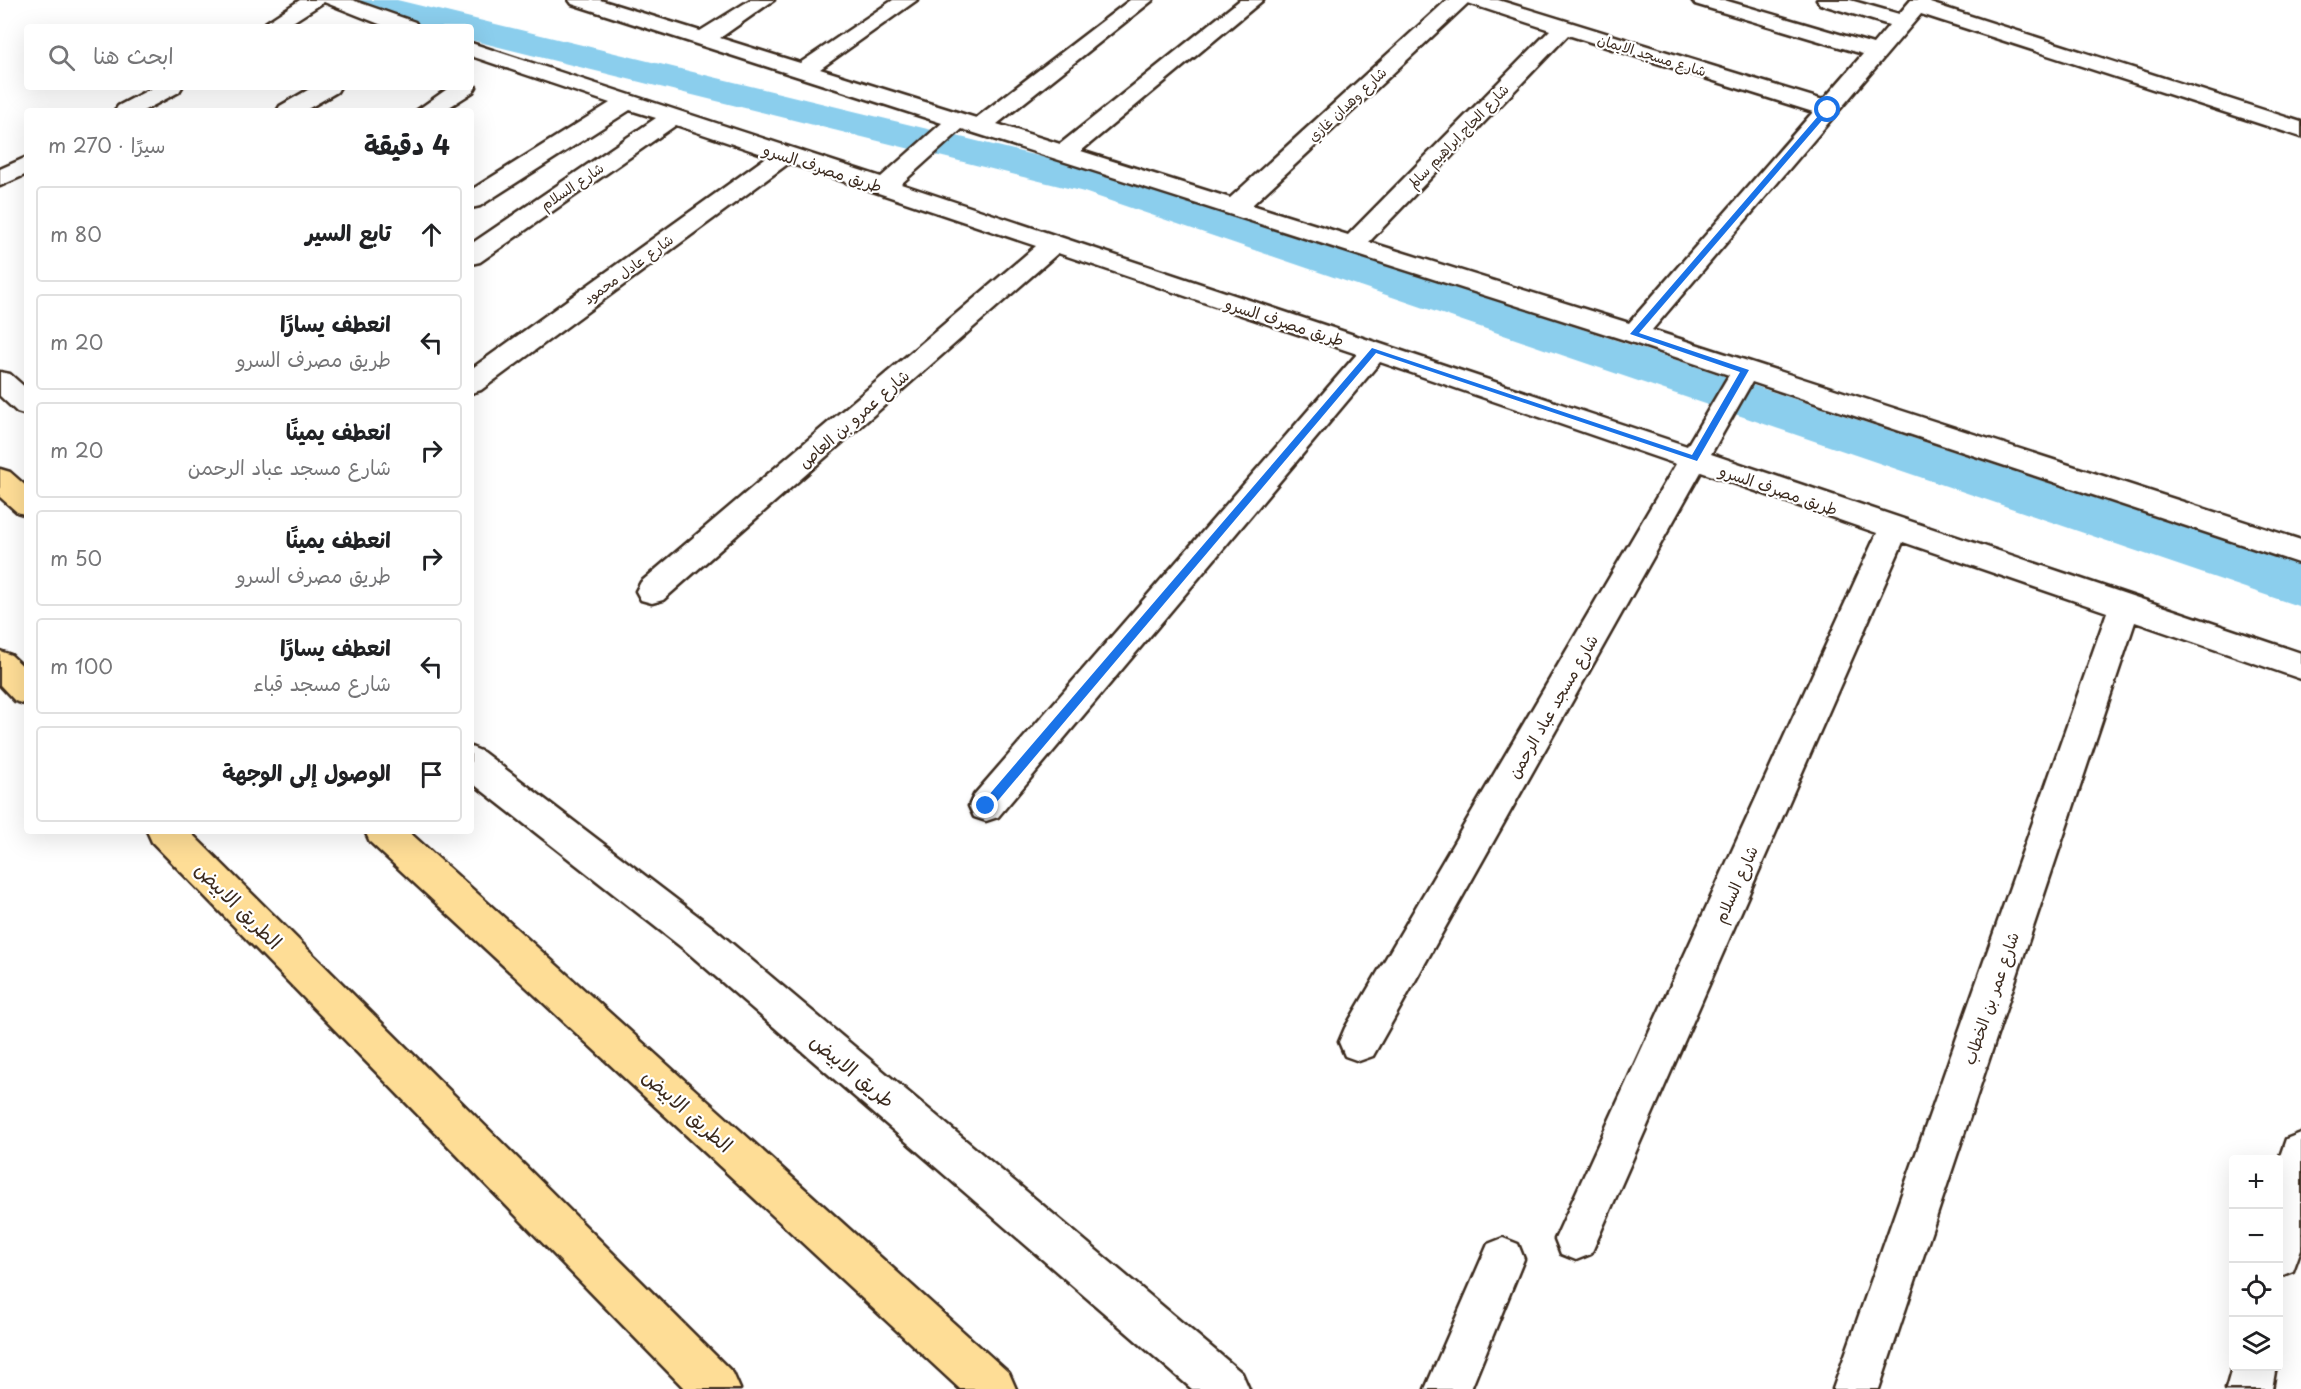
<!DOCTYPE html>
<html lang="ar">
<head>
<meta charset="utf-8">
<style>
  body { margin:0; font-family:"Playpen Sans","Playpen Sans Arabic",sans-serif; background:#f2f2f2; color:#202124; direction:rtl }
  .controls { position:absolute; right:18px; bottom:18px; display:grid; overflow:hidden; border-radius:6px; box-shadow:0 6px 24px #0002 }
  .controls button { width:54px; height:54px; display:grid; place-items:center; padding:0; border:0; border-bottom:2px solid #e0e0e0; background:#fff; color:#202124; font:30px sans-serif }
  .stop { position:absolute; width:18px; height:18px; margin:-14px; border:4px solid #1a73e8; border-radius:50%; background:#fff }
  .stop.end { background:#1a73e8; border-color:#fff; box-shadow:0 2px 6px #0008 }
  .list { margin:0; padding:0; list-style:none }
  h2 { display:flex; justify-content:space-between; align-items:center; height:78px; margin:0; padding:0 24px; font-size:26px }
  h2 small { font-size:20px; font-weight:400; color:#757577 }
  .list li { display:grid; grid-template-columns:39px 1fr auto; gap:18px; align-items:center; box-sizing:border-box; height:96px; margin:0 12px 12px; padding:0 12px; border:2px solid #e0e0e0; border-radius:6px }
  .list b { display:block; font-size:22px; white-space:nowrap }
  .list p { margin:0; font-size:20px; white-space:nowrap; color:#757577 }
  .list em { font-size:20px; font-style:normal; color:#757577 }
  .icon { flex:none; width:33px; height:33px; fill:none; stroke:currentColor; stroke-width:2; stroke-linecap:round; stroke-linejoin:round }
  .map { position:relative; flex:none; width:2301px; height:1389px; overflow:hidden; direction:ltr }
  .search { position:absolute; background:#fff; box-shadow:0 6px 24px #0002; left:24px; top:24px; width:450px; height:66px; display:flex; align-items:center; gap:15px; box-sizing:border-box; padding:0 21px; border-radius:6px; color:#757577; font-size:22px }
  .panel { position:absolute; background:#fff; box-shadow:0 6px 24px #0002; left:24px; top:108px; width:450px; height:726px; border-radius:6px; direction:rtl }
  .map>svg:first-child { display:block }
</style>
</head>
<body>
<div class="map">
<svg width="2301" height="1389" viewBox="0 0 2301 1389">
  <rect width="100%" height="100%" fill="#fff"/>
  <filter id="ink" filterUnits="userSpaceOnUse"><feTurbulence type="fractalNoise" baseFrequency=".0167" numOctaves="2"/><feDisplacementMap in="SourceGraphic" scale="12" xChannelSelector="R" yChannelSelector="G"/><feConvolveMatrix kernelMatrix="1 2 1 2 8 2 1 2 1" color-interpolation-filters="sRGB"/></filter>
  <g filter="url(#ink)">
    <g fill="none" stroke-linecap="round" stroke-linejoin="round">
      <!-- canal -->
      <path fill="#8bceed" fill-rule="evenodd" d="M337 0H397L1112 174 2301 566V607L1084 192 471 40V27H421L342 7Z"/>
      <defs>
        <path id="minor" d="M300 0H352L415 22 418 27H387L324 2 285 27H259Z
          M569 0H600L700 31 750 0H774L720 38 800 63 893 0H917L820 69 976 118 1130 0H1153L997 124 1060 144 1240 0H1263L1081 151 1230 198 1447 0H1498L1823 100 1863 54 1695 4 1692 0H1724L1873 44 1889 25 1820 4 1817 0H1850L1899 14 1911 0H1932L1930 3 2301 122V137L1921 14 1652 330 2301 540V564L1752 382 1711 454 2301 653V679L2135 622 1879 1389H1833L2107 612 1903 542 1591 1254 1576 1260 1561 1254 1555 1239 1877 533 1701 472 1373 1056 1359 1061 1345 1056 1339 1042 1345 1028 1676 464 1380 362 998 817 986 821 974 817 969 806 974 795 1357 354 1058 253 663 600 652 603 641 600 636 591 641 582 1036 246 789 163 481 390 471 393V369L768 156 676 125 480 262 471 264V244L656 118 630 110 480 206 471 208V190L610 103 471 56V43L881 177 942 123 572 4ZM1468 3 1550 30 1348 235 1252 205ZM1568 35 1813 112 1629 323 1369 242ZM962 129 1625 340 1729 375 1687 446 901 184Z
          M471 82 476 87 473 92 443 111H416L450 87H471Z
          M154 87H182L179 92 143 111H115L118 106Z
          M313 87H340L337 92 304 111H277L280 106Z
          M27 157V174L0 186V169Z
          M0 372 10 374 27 389V415L17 412 0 396Z
          M471 747 483 752 711 926 1242 1373 1249 1389H1192L685 950 471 782Z
          M2301 1133V1249L2293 1271 2278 1277V1162L2286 1139Z
          M1503 1238 1518 1244 1524 1259 1471 1389H1425L1488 1244Z
          M2234 1361V1366H2276L2272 1389H2226Z"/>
        <path id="primary" d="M0 469 10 472 27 487V515L17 512 0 497Z
          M0 651 11 655 27 670V705L15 701 0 685Z
          M147 831H189L733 1373 740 1389H685L152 842Z
          M365 831H408L1009 1373 1016 1389H960L370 842Z"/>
      </defs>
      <!-- minor casing -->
      <use href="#minor" stroke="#3b2a1e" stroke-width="5"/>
      <!-- primary casing -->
      <use href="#primary" stroke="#3b2a1e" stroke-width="5"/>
      <!-- minor -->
      <use href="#minor" fill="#fff" fill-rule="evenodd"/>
      <!-- primary -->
      <use href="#primary" fill="#fedd96" fill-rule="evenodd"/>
    </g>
  </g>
  <!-- route -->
  <path fill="#1a73e8" d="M1825 108 1831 110 1639 333 1749 370 1697 461 1376 353 990 810H982V803L1372 348 1692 455 1740 372 1630 334Z"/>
  <g text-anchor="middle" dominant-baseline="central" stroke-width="4.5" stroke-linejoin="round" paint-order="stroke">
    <!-- far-street labels -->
    <g font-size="14" fill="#3b2a1e" stroke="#fff">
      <text transform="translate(1652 55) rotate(17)">شارع مسجد الايمان</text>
      <text transform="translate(1347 104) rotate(-43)">شارع وهدان غازي</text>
      <text transform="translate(1458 136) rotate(-46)">شارع الحاج ابراهيم سالم</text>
      <text transform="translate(572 186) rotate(-34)">شارع السلام</text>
      <text transform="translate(628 269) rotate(-36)">شارع عادل محمود</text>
    </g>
    <!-- street labels -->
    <g font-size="16" fill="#3b2a1e" stroke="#fff">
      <text transform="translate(823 167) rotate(18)">طريق مصرف السرو</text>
      <text transform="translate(1285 321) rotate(18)">طريق مصرف السرو</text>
      <text transform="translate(853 418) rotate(-41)">شارع عمرو بن العاص</text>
      <text transform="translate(1779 489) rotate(19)">طريق مصرف السرو</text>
      <text transform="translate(1552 706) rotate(-60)">شارع مسجد عباد الرحمن</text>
      <text transform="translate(1735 884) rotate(-66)">شارع السلام</text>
      <text transform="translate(1990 998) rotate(-71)">شارع عمر بن الخطاب</text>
    </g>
    <!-- near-street labels -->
    <g font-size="20" fill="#3b2a1e" stroke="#fff">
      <text transform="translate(239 905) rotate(45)">الطريق الابيض</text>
      <text transform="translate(853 1070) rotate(40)">طريق الابيض</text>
      <text transform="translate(688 1110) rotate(42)">الطريق الابيض</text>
    </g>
  </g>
</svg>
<div class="controls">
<button>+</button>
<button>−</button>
<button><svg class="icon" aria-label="locate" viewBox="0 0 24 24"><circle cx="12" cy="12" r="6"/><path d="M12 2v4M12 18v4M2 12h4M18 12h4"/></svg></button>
<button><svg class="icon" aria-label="layers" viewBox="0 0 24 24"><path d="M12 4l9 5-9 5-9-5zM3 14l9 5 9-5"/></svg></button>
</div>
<div class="stop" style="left:1828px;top:110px"></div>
<div class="stop end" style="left:986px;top:806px"></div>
<div class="search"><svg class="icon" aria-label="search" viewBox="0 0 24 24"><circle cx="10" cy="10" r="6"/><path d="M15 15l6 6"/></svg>ابحث هنا</div>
<section class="panel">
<h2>4 دقيقة<small>سيرًا · 270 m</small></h2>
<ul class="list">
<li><svg class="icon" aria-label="ahead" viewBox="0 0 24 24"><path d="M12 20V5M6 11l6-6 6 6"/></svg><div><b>تابع السير</b></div><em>80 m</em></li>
<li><svg class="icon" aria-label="left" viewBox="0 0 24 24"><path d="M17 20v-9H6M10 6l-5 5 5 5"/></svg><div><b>انعطف يسارًا</b><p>طريق مصرف السرو</p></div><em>20 m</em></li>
<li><svg class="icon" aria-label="right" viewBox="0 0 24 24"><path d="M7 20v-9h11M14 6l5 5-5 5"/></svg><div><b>انعطف يمينًا</b><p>شارع مسجد عباد الرحمن</p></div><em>20 m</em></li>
<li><svg class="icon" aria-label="right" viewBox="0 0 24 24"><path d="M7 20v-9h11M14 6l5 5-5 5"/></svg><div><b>انعطف يمينًا</b><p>طريق مصرف السرو</p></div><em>50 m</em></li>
<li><svg class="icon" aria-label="left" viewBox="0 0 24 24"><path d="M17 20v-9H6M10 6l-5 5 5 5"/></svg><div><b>انعطف يسارًا</b><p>شارع مسجد قباء</p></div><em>100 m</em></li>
<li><svg class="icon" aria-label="arrive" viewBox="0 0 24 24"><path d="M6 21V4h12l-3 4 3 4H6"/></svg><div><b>الوصول إلى الوجهة</b></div></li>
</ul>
</section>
</div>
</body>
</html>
